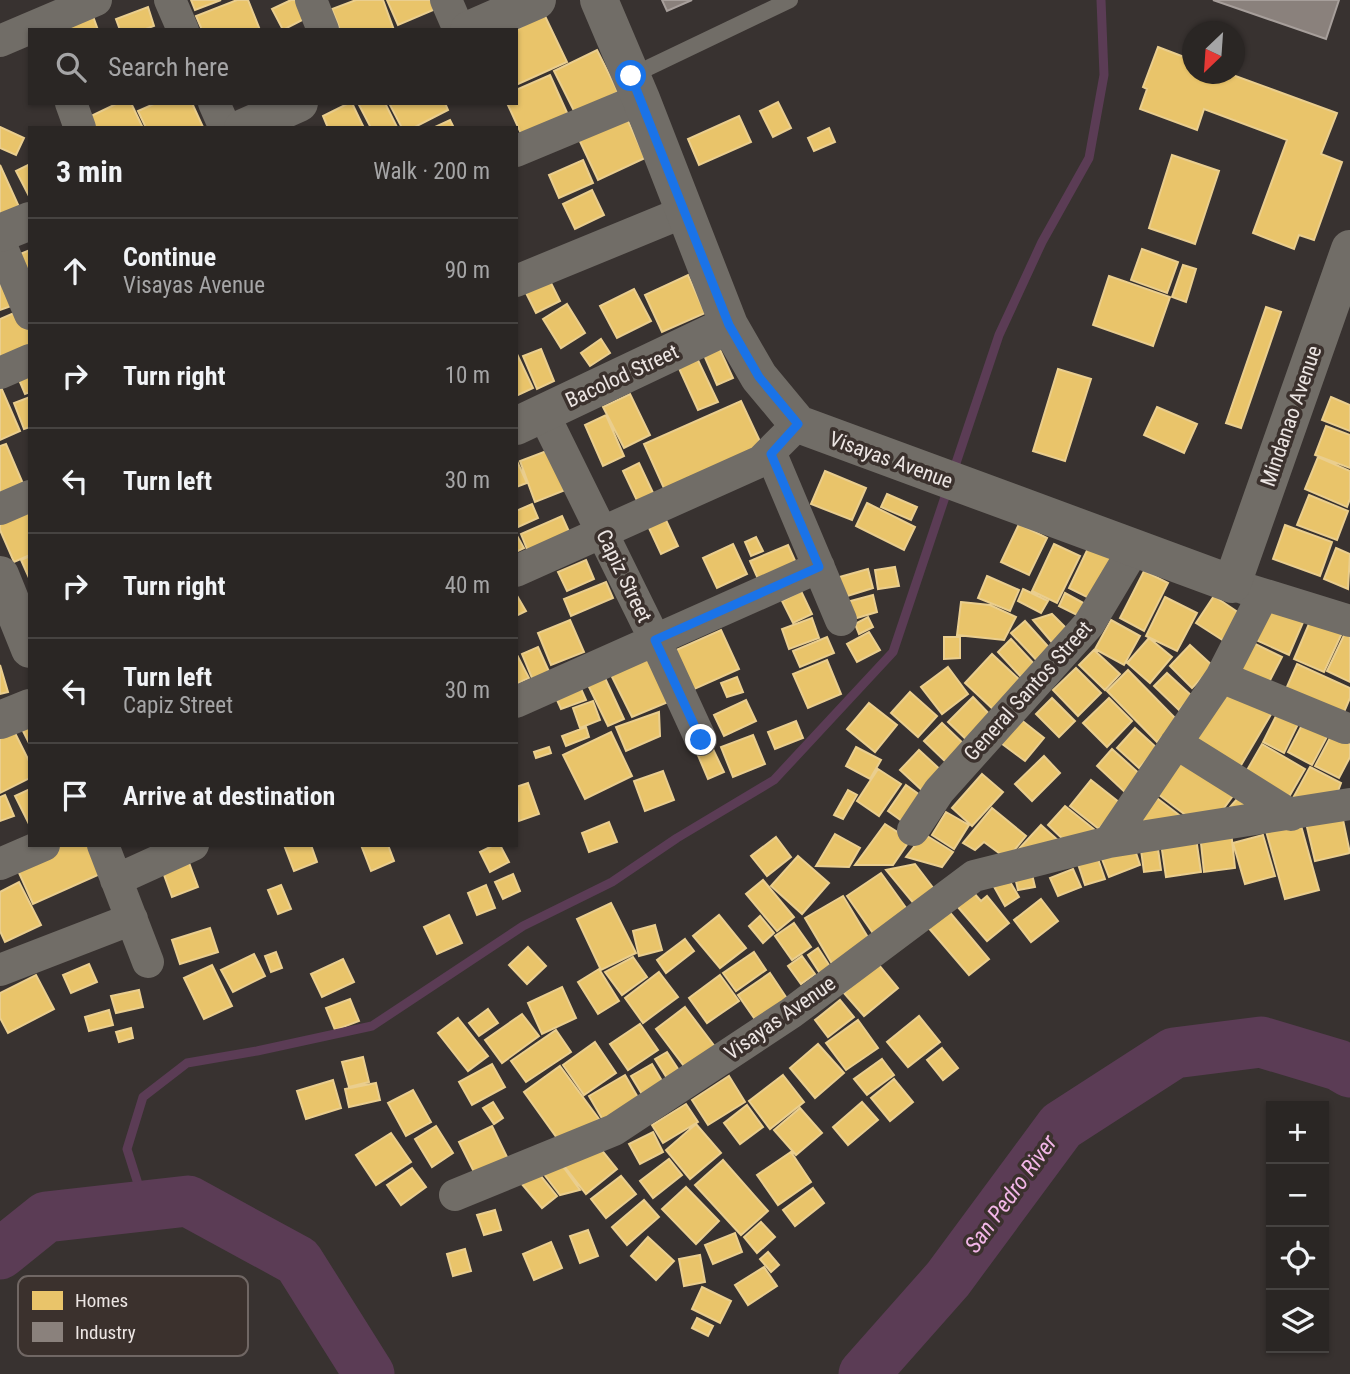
<!DOCTYPE html>
<html lang="en">
<head>
<meta charset="utf-8">
<style>
  body { margin:0; font-family:"Roboto Condensed",sans-serif; background:#322e2c; color:#f1f3f6 }
  .controls { position:absolute; right:21px; bottom:21px; display:grid; overflow:hidden; border-radius:0px; box-shadow:0 2px 5px #0004 }
  .controls button { width:63px; height:63px; display:grid; place-items:center; padding:0; border:0; border-bottom:2px solid #464341; background:#2a2624; color:#f1f3f6; font:35px sans-serif }
  .compass { position:absolute; left:1182px; top:21px; width:63px; height:63px; border-radius:50%; background:#2a2624; box-shadow:0 2px 5px #0004; rotate:205deg }
  .stop { position:absolute; width:21px; height:21px; margin:-16px; border:5px solid #1a73e8; border-radius:50%; background:#fff }
  .stop.end { background:#1a73e8; border-color:#fff; box-shadow:0 2px 7px #0008 }
  .list { margin:0; padding:0; list-style:none }
  h2 { display:flex; justify-content:space-between; align-items:center; height:91px; margin:0; padding:0 28px; font-size:30px }
  h2 small { font-size:23px; font-weight:400; color:#a5a5a6 }
  .list li { display:grid; grid-template-columns:46px 1fr auto; gap:21px; align-items:center; box-sizing:border-box; height:105px; padding:0 28px; border-top:2px solid #464341 }
  .list b { display:block; font-size:26px; white-space:nowrap }
  .list p { margin:0; font-size:23px; white-space:nowrap; color:#a5a5a6 }
  .list em { font-size:23px; font-style:normal; color:#a5a5a6 }
  .icon { flex:none; width:38px; height:38px; fill:none; stroke:currentColor; stroke-width:2; stroke-linecap:round; stroke-linejoin:round }
  .map { position:relative; flex:none; width:1350px; height:1374px; overflow:hidden }
  .search { position:absolute; background:#2a2624; box-shadow:0 2px 5px #0004; left:28px; top:28px; width:490px; height:77px; display:flex; align-items:center; gap:18px; box-sizing:border-box; padding:0 24px; border-radius:0px; color:#a5a5a6; font-size:26px }
  .panel { position:absolute; background:#2a2624; box-shadow:0 2px 5px #0004; left:28px; top:126px; width:490px; height:721px; border-radius:0px }
  .map>svg:first-child { display:block }
</style>
</head>
<body>
<div class="map">
<svg width="1350" height="1374" viewBox="0 0 1350 1374">
  <rect width="100%" height="100%" fill="#383230"/>
  <!-- homes -->
  <path fill="#e9c46a" stroke="#eace8e" stroke-width="2" d="M191 0H221L195 10Z
    M237 0H248L260 30H202L196 16Z
    M291 0H299L308 17 283 30 272 9Z
    M356 0H383L394 30H340L332 9Z
    M387 0H435L438 8 398 25Z
    M148 7 154 26 143 30H120L116 19Z
    M90 8 98 30H52Z
    M544 14 567 62 516 85V30Z
    M1158 47 1192 60V74H1230L1337 113 1321 154 1342 162 1314 240 1299 235 1294 249 1253 233 1287 140 1204 109 1197 130 1140 109 1147 89 1143 87Z
    M597 50 618 92 575 113 554 71Z
    M550 75 569 117 523 138 507 103H516V90Z
    M778 102 791 128 773 137 760 111Z
    M118 103H131L143 128H94L89 117Z
    M156 103H192L203 127 146 128 138 111Z
    M349 103H352L364 128H328L323 116Z
    M358 103H385L397 127 371 128Z
    M389 103H445L448 110 413 128H402Z
    M624 112 645 158 598 180 576 133Z
    M739 116 751 142 699 165 688 139Z
    M450 120 454 128H433Z
    M0 127 24 138 16 155 0 148Z
    M829 128 835 142 814 151 808 138Z
    M1172 155 1219 171 1195 244 1149 228Z
    M583 160 593 183 559 198 549 175Z
    M30 164V198L16 171Z
    M0 165 20 209 0 218Z
    M592 190 604 215 575 229 563 204Z
    M1142 249 1178 262 1167 293 1131 280Z
    M30 250V281L20 254Z
    M0 264 17 304 0 310Z
    M1183 265 1196 269 1186 302 1172 297Z
    M547 275 560 301 536 313 523 287Z
    M688 275 705 313 662 332 645 295Z
    M1109 276 1170 297 1153 346 1093 325Z
    M634 289 651 321 617 338 600 306Z
    M567 304 585 333 561 348 543 319Z
    M1266 307 1281 312 1241 428 1226 423Z
    M23 309 30 326V353L0 365V319Z
    M601 339 610 353 590 366 581 353Z
    M715 339 733 378 717 385 700 346Z
    M541 349 554 381 537 389 523 356Z
    M516 352 533 388 516 396Z
    M696 356 718 402 698 410 677 364Z
    M1058 369 1091 379 1065 461 1033 451Z
    M30 370V392L25 394 17 375Z
    M0 385 20 431 0 440Z
    M630 394 650 435 624 448 603 407Z
    M30 397V427L24 429 14 403Z
    M1331 397 1350 405V431L1322 420Z
    M741 401 765 452 667 495 644 444Z
    M1157 407 1197 424 1184 453 1144 435Z
    M606 415 624 456 603 466 585 425Z
    M1326 426 1350 435V468L1315 455Z
    M6 444 24 486 0 496V446Z
    M557 447 573 487 535 502 520 461Z
    M1318 457 1350 471V499L1347 507 1305 489Z
    M516 459 527 483 516 487Z
    M639 463 656 499 640 507 623 471Z
    M825 471 866 488 852 520 811 504Z
    M887 494 917 507 911 520 881 507Z
    M1309 495 1348 511 1337 540 1297 525Z
    M30 502V555L14 562 0 530V515Z
    M867 503 915 527 904 550 856 526Z
    M532 504 538 518 518 527 516 511Z
    M562 516 571 536 529 554 521 534Z
    M665 518 678 546 661 554 648 526Z
    M1019 524 1047 538 1029 575 1001 562Z
    M1285 525 1332 542 1320 576 1273 559Z
    M516 534 524 548 516 552Z
    M756 537 763 551 751 556 745 542Z
    M1091 542 1120 556 1097 602 1069 588Z
    M733 544 747 574 717 588 703 558Z
    M1054 544 1080 556 1057 603 1032 591Z
    M788 545 801 574 763 590 750 561Z
    M1336 548 1350 554 1348 589 1324 579Z
    M30 556V580L21 560Z
    M586 560 594 579 567 591 558 572Z
    M895 567 899 586 878 589 875 570Z
    M868 569 873 588 841 598 836 578Z
    M1144 571 1168 583 1144 631 1120 618Z
    M987 576 1019 590 1010 611 978 598Z
    M606 582 613 598 571 616 564 599Z
    M1023 589 1048 601 1041 613 1018 601Z
    M801 591 812 614 793 623 782 601Z
    M1065 593 1087 605 1081 617 1059 606Z
    M516 594 526 611 516 616Z
    M873 595 877 612 847 621 843 603Z
    M1214 596 1245 617 1227 643 1196 623Z
    M1165 597 1197 613 1177 651 1146 636Z
    M961 602 990 605 1016 617 1004 640 957 635Z
    M1271 606 1304 620 1289 655 1256 640Z
    M1052 614 1071 633 1055 646 1033 620Z
    M868 617 873 627 859 634 855 624Z
    M812 618 819 638 789 649 782 629Z
    M1311 619 1342 633 1324 672 1294 659Z
    M570 620 584 652 551 665 538 633Z
    M1111 620 1140 636 1124 665 1095 649Z
    M1025 621 1054 653 1041 665 1011 633Z
    M721 630 739 669 692 690 674 651Z
    M869 632 880 650 857 662 847 644Z
    M1345 633 1350 635V682L1327 671Z
    M827 637 834 653 800 667 793 651Z
    M944 637H960V658L944 659Z
    M1149 638 1172 657 1150 683 1127 663Z
    M1011 639 1036 666 1022 678 998 652Z
    M1245 639 1282 657 1265 690 1229 672Z
    M1190 645 1213 666 1192 688 1170 666Z
    M538 647 551 676 534 683 522 654Z
    M1094 650 1120 674 1105 690 1079 665Z
    M516 653 529 678 516 684Z
    M653 653 673 700 632 717 611 675Z
    M992 654 1022 682 995 711 965 683Z
    M827 660 841 694 808 708 793 674Z
    M1297 664 1350 688V698L1339 724 1282 698Z
    M0 665 8 692 0 694Z
    M948 667 968 694 942 714 921 687Z
    M1076 668 1101 693 1078 716 1053 690Z
    M1128 670 1178 721 1157 742 1107 691Z
    M1167 673 1192 696 1179 710 1154 686Z
    M737 677 743 692 727 697 721 683Z
    M605 678 624 719 608 726 588 685Z
    M578 682 586 700 561 709 553 691Z
    M1226 684 1273 711 1237 772 1190 744Z
    M910 692 937 716 918 737 891 713Z
    M973 697 996 721 972 745 948 722Z
    M1052 698 1075 721 1059 737 1036 714Z
    M1109 698 1132 721 1107 747 1083 723Z
    M746 700 756 721 724 736 714 715Z
    M593 701 600 720 580 728 573 708Z
    M869 703 897 725 875 752 847 729Z
    M659 712 660 736 626 751 616 727Z
    M1278 712 1299 722 1284 753 1263 742Z
    M1020 719 1044 738 1025 761 1001 743Z
    M796 721 803 738 775 749 768 732Z
    M1304 721 1329 733 1312 765 1288 752Z
    M942 723 968 748 950 766 924 741Z
    M30 724V745L21 727Z
    M12 727 30 763V778L0 793V733Z
    M586 727 589 737 566 746 562 736Z
    M1135 728 1157 748 1139 768 1117 748Z
    M611 732 632 776 585 799 563 755Z
    M1332 734 1350 744V757L1339 778 1315 766Z
    M753 735 765 764 733 777 721 747Z
    M1262 744 1305 769 1285 804 1242 779Z
    M549 747 551 753 536 758 534 752Z
    M712 747 724 772 708 779 697 753Z
    M856 747 881 760 870 779 846 766Z
    M1181 747 1238 789 1213 823H1196L1150 788Z
    M1112 749 1142 776 1126 793 1097 766Z
    M919 750 945 774 926 794 900 770Z
    M1044 756 1060 773 1032 801 1015 784Z
    M1310 767 1341 783 1334 802 1287 809Z
    M878 769 901 784 879 816 857 801Z
    M663 771 674 800 645 811 634 781Z
    M982 774 1003 792 972 826 952 808Z
    M1091 780 1120 803 1099 829 1070 806Z
    M528 783 539 814 519 821 516 787Z
    M906 785 927 800 909 826 888 811Z
    M30 789V826L15 796Z
    M848 790 857 795 843 819 834 815Z
    M1149 792 1187 821 1126 822Z
    M5 795 14 816 0 821V797Z
    M1238 798 1247 806 1223 815Z
    M1065 806 1095 830 1067 843 1048 825Z
    M992 808 1026 836 1007 859 984 842 975 850 963 843Z
    M946 812 969 825 954 849 932 835Z
    M1342 815 1350 853 1315 861 1306 823Z
    M609 822 617 842 589 852 582 833Z
    M1300 822 1319 890 1285 899 1266 831Z
    M885 824 910 840 893 865H855Z
    M1041 825 1061 843 1015 853Z
    M1231 831 1235 868 1204 872 1200 834Z
    M835 834 860 848 849 867 816 866Z
    M924 834 953 852 942 867 906 857Z
    M1263 835 1275 876 1245 884 1233 843Z
    M776 837 791 857 767 876 751 856Z
    M1196 838 1201 872 1166 877 1161 843Z
    M1132 841 1140 865 1109 877 1100 854Z
    M1157 842 1161 870 1144 872 1140 843Z
    M57 845H97L109 870 33 904 15 864Z
    M284 845H311L317 862 294 871Z
    M361 845H388L394 861 371 871Z
    M494 845H500L509 862 490 872 480 852Z
    M1095 850 1105 879 1085 885 1075 855Z
    M185 852 198 887 172 897 159 861Z
    M798 856 829 883 802 914 771 886Z
    M915 864 934 889 915 905 886 870Z
    M1073 869 1081 887 1058 896 1050 878Z
    M1031 870 1035 887 1018 890 1014 873Z
    M881 873 909 912 875 936 847 896Z
    M513 874 520 891 503 899 495 882Z
    M1006 875 1019 897 1005 906 992 883Z
    M763 880 794 917 777 931 746 894Z
    M19 882 41 925 5 942 0 931V892Z
    M281 885 291 909 278 914 268 890Z
    M486 885 495 908 477 915 468 893Z
    M973 892 981 901 987 896 1009 923 987 941 957 906Z
    M843 896 872 944 834 967 805 918Z
    M1041 899 1058 921 1031 942 1014 920Z
    M611 903 636 953 601 970 577 919Z
    M947 909 989 959 969 975 927 926Z
    M449 915 462 943 437 954 424 927Z
    M719 915 746 948 720 968 693 936Z
    M760 916 774 933 763 943 749 926Z
    M794 923 811 947 792 960 775 936Z
    M655 925 662 950 639 956 633 931Z
    M210 928 218 952 180 964 172 940Z
    M685 939 694 951 666 973 657 960Z
    M528 947 546 966 527 984 509 965Z
    M818 948 831 968 821 975 808 955Z
    M276 952 282 968 271 972 265 956Z
    M754 952 766 970 736 991 723 973Z
    M254 954 265 976 233 992 221 970Z
    M802 956 815 974 801 984 788 966Z
    M633 957 647 977 622 995 605 972Z
    M343 959 354 982 322 997 311 974Z
    M89 964 97 982 71 993 63 975Z
    M878 964 898 988 864 1016 844 993Z
    M212 965 232 1006 204 1019 184 978Z
    M599 969 619 1001 598 1014 578 982Z
    M659 972 678 997 643 1023 625 998Z
    M770 973 792 1006 761 1028 738 995Z
    M36 975 54 1009 8 1033 0 1018V993Z
    M720 975 739 1001 707 1023 689 998Z
    M562 987 576 1018 542 1034 528 1003Z
    M139 990 143 1007 116 1013 111 996Z
    M350 999 359 1021 335 1030 326 1008Z
    M840 1000 854 1017 828 1037 815 1020Z
    M685 1007 719 1052 690 1074 656 1029Z
    M488 1009 498 1023 479 1036 469 1023Z
    M109 1010 113 1025 89 1031 85 1017Z
    M522 1014 539 1036 502 1063 485 1040Z
    M919 1016 940 1042 908 1067 887 1042Z
    M458 1018 488 1056 468 1071 438 1033Z
    M858 1020 878 1048 846 1070 826 1043Z
    M640 1024 658 1050 628 1070 610 1044Z
    M131 1028 133 1038 119 1042 116 1032Z
    M556 1030 571 1052 526 1082 511 1061Z
    M595 1042 616 1073 584 1095 563 1065Z
    M818 1044 844 1073 815 1098 790 1068Z
    M942 1048 958 1068 943 1080 927 1060Z
    M667 1052 684 1078 672 1086 655 1059Z
    M363 1057 369 1082 349 1087 342 1062Z
    M882 1059 894 1075 867 1095 854 1079Z
    M492 1064 505 1087 472 1105 459 1082Z
    M652 1064 668 1091 648 1104 631 1076Z
    M560 1066 599 1119 562 1145 524 1092Z
    M625 1075 640 1101 604 1122 589 1096Z
    M783 1075 804 1102 770 1129 749 1101Z
    M729 1076 745 1102 708 1125 692 1100Z
    M894 1079 913 1102 890 1121 871 1098Z
    M333 1080 341 1108 306 1119 297 1091Z
    M376 1083 380 1100 349 1107 345 1089Z
    M413 1090 431 1122 406 1136 388 1103Z
    M493 1102 503 1118 494 1124 483 1108Z
    M862 1102 878 1120 848 1145 833 1127Z
    M686 1104 698 1122 663 1143 652 1125Z
    M747 1105 763 1127 740 1144 724 1123Z
    M800 1108 822 1133 796 1155 774 1130Z
    M696 1124 721 1153 690 1179 666 1150Z
    M436 1126 453 1153 432 1167 415 1139Z
    M492 1126 508 1159 475 1174 459 1142Z
    M653 1132 663 1152 640 1164 629 1144Z
    M391 1133 411 1162 376 1185 356 1155Z
    M600 1148 617 1169 586 1194 561 1162Z
    M791 1152 811 1182 778 1205 757 1175Z
    M669 1159 682 1175 653 1198 640 1181Z
    M723 1160 768 1211 741 1235 695 1185Z
    M559 1161 580 1190 560 1195 543 1173Z
    M412 1168 426 1187 401 1205 387 1185Z
    M536 1170 557 1196 542 1208 521 1183Z
    M621 1176 636 1194 606 1218 591 1199Z
    M686 1187 719 1221 696 1244 662 1209Z
    M813 1188 824 1203 795 1226 783 1210Z
    M644 1200 659 1217 627 1245 612 1227Z
    M495 1210 501 1230 484 1235 477 1215Z
    M761 1222 775 1237 757 1253 744 1237Z
    M588 1230 598 1256 580 1263 570 1236Z
    M735 1233 742 1252 713 1264 705 1245Z
    M648 1237 674 1261 656 1280 631 1256Z
    M551 1242 562 1268 534 1280 523 1254Z
    M465 1249 471 1271 453 1276 447 1254Z
    M768 1252 779 1265 771 1272 760 1259Z
    M700 1255 705 1282 684 1286 679 1259Z
    M764 1267 777 1286 748 1305 735 1285Z
    M702 1287 731 1301 720 1323 692 1309Z
    M697 1318 713 1326 708 1336 692 1328Z"/>
  <!-- industry -->
  <path fill="#8a817c" stroke="#a79f9b" stroke-width="2" d="M662 0H692L667 11Z
    M1213 0H1339L1326 39Z"/>
  <g fill="none" stroke-linecap="round" stroke-linejoin="round">
    <!-- stream -->
    <path stroke="#5b3c55" stroke-width="9" d="M955 466 999 335 1042 242 1089 158 1104 75 1101 0
      M145 1206 127 1149 143 1097 187 1063 257 1051 372 1026 523 926 612 882 677 838 774 780 893 652 945 497"/>
    <!-- river -->
    <path stroke="#5b3c55" stroke-width="51" d="M0 1254 46 1217 188 1201 298 1261 369 1374
      M864 1374 948 1279 1061 1126 1174 1053 1261 1042 1338 1065 1350 1072"/>
    <!-- service -->
    <path stroke="#716d67" stroke-width="16" d="M631 76 790 0"/>
    <!-- minor -->
    <path stroke="#716d67" stroke-width="32" d="M170 0 183 30
      M311 0 323 30
      M446 0 459 30
      M0 41 96 0
      M71 103 80 128
      M214 103 225 128
      M516 151 641 99
      M0 243 30 314
      M516 281 684 212
      M0 373 30 360
      M543 413 655 640 701 740
      M771 454 841 620
      M0 509 30 496
      M516 571 761 461 798 424
      M1243 588 1350 621
      M1221 677 1345 728
      M516 702 819 567
      M1176 743 1291 815
      M913 830 939 791 1089 624 1135 547
      M1109 842 1221 677 1263 595
      M103 845 148 962
      M0 864 44 845
      M116 880 193 845
      M0 970 132 919
      M455 1195 614 1130 791 1013 974 876 1109 842 1350 804"/>
    <!-- tertiary -->
    <path stroke="#716d67" stroke-width="38" d="M599 0 641 99 729 325 759 377 798 424 1232 584 1350 249
      M469 30 537 0
      M243 128 299 103
      M0 233 30 221
      M516 426 729 325
      M0 575 30 649
      M0 720 30 708"/>
  </g>
  <g fill="none" stroke-linecap="round" stroke-linejoin="round">
    <!-- route -->
    <path stroke="#1a73e8" stroke-width="9" d="M631 76 729 325 759 377 798 424 771 454 819 567 655 640 701 740"/>
  </g>
  <g text-anchor="middle" dominant-baseline="central" stroke-width="7" stroke-linejoin="round" paint-order="stroke">
    <!-- street labels -->
    <g font-size="21" fill="#ece5e3" stroke="#3b312d">
      <text transform="translate(622 376) rotate(-25)">Bacolod Street</text>
      <text transform="translate(1291 416) rotate(-71)">Mindanao Avenue</text>
      <text transform="translate(891 460) rotate(20)">Visayas Avenue</text>
      <text transform="translate(624 576) rotate(64)">Capiz Street</text>
      <text transform="translate(1028 691) rotate(-48)">General Santos Street</text>
      <text transform="translate(780 1018) rotate(-35)">Visayas Avenue</text>
    </g>
    <!-- water labels -->
    <g font-size="23" font-style="italic" fill="#f2b6e7" stroke="#3b312d">
      <text transform="translate(1011 1194) rotate(-54)">San Pedro River</text>
    </g>
  </g>
  <!-- legend -->
  <rect x="18" y="1276" width="230" height="80" rx="10" fill="#3b312d" stroke="#706764" stroke-width="2"/>
  <rect x="32" y="1291" width="31" height="19" fill="#e9c46a"/>
  <rect x="32" y="1322" width="31" height="20" fill="#8a817c"/>
  <g font-size="19" fill="#ece5e3">
    <text x="75" y="1307">Homes</text>
    <text x="75" y="1339">Industry</text>
  </g>
</svg>
<div class="controls">
<button>+</button>
<button>−</button>
<button><svg class="icon" aria-label="locate" viewBox="0 0 24 24"><circle cx="12" cy="12" r="6"/><path d="M12 2v4M12 18v4M2 12h4M18 12h4"/></svg></button>
<button><svg class="icon" aria-label="layers" viewBox="0 0 24 24"><path d="M12 4l9 5-9 5-9-5zM3 14l9 5 9-5"/></svg></button>
</div>
<svg class="compass" viewBox="-18 -18 36 36"><path d="M0-13l5 13h-10z" fill="#e53935"/><path d="M0 13l5-13h-10z" fill="#a5a5a6"/></svg>
<div class="stop" style="left:631px;top:76px"></div>
<div class="stop end" style="left:701px;top:740px"></div>
<div class="search"><svg class="icon" aria-label="search" viewBox="0 0 24 24"><circle cx="10" cy="10" r="6"/><path d="M15 15l6 6"/></svg>Search here</div>
<section class="panel">
<h2>3 min<small>Walk · 200 m</small></h2>
<ul class="list">
<li><svg class="icon" aria-label="ahead" viewBox="0 0 24 24"><path d="M12 20V5M6 11l6-6 6 6"/></svg><div><b>Continue</b><p>Visayas Avenue</p></div><em>90 m</em></li>
<li><svg class="icon" aria-label="right" viewBox="0 0 24 24"><path d="M7 20v-9h11M14 6l5 5-5 5"/></svg><div><b>Turn right</b></div><em>10 m</em></li>
<li><svg class="icon" aria-label="left" viewBox="0 0 24 24"><path d="M17 20v-9H6M10 6l-5 5 5 5"/></svg><div><b>Turn left</b></div><em>30 m</em></li>
<li><svg class="icon" aria-label="right" viewBox="0 0 24 24"><path d="M7 20v-9h11M14 6l5 5-5 5"/></svg><div><b>Turn right</b></div><em>40 m</em></li>
<li><svg class="icon" aria-label="left" viewBox="0 0 24 24"><path d="M17 20v-9H6M10 6l-5 5 5 5"/></svg><div><b>Turn left</b><p>Capiz Street</p></div><em>30 m</em></li>
<li><svg class="icon" aria-label="arrive" viewBox="0 0 24 24"><path d="M6 21V4h12l-3 4 3 4H6"/></svg><div><b>Arrive at destination</b></div></li>
</ul>
</section>
</div>
</body>
</html>
